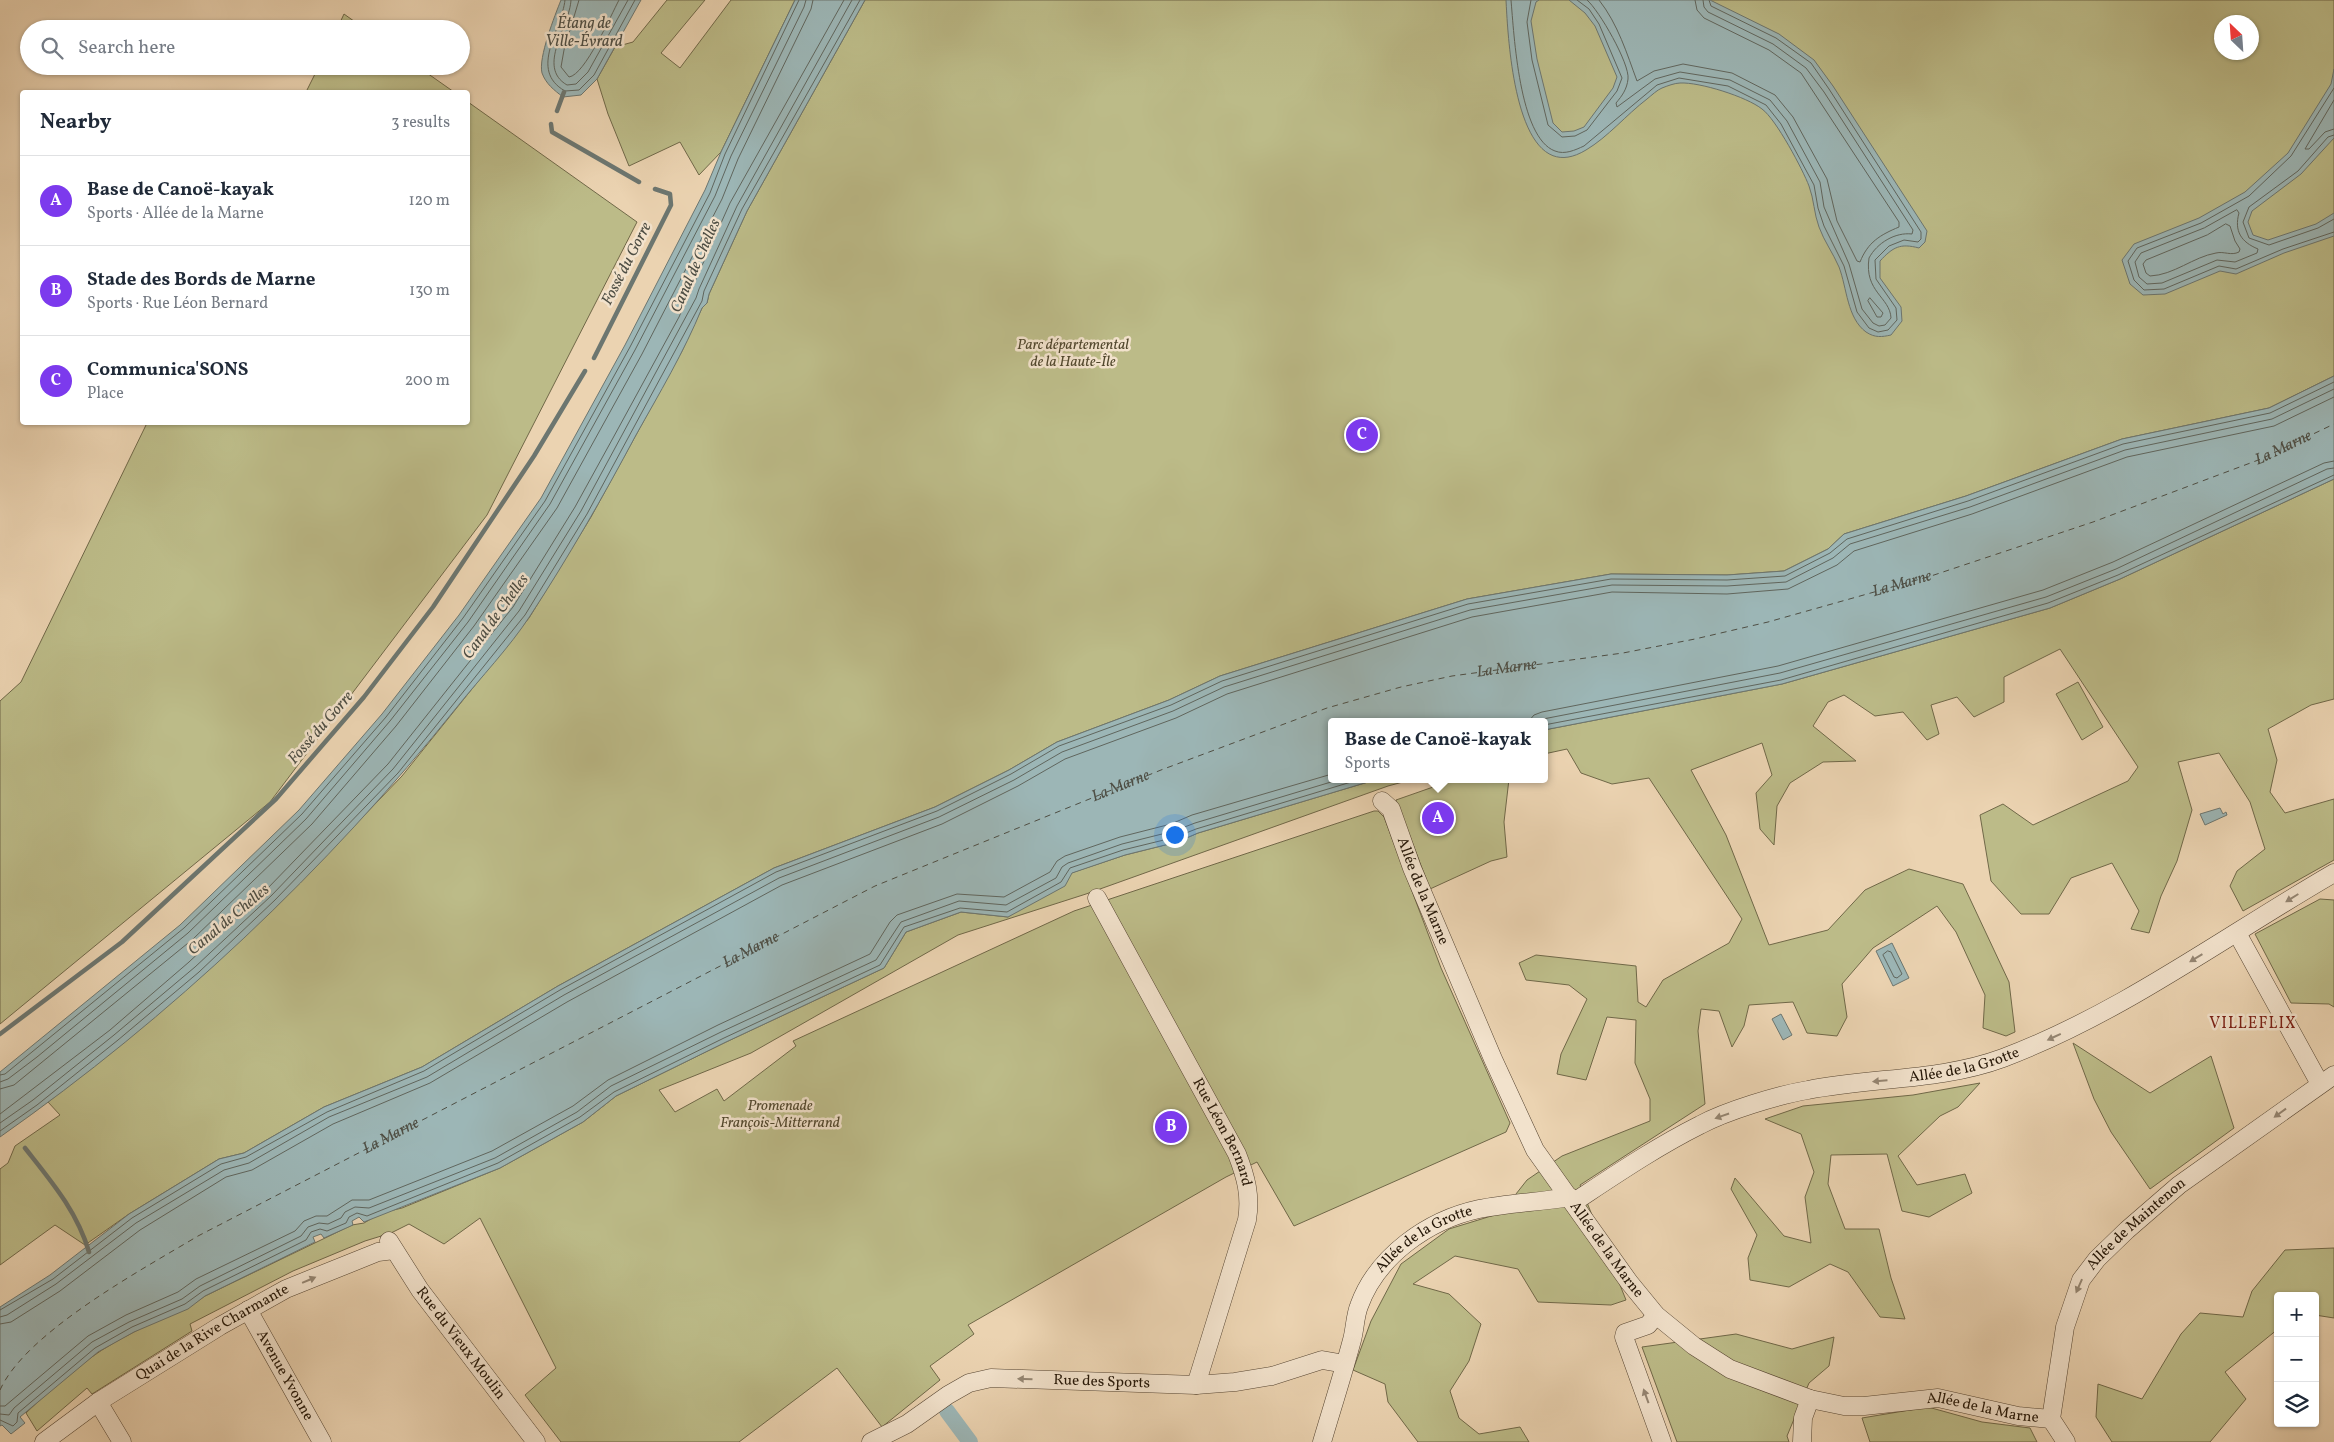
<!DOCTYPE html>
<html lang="en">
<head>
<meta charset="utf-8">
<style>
  body { margin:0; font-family:Vollkorn,serif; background:#f2f2f3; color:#1f2937 }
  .controls { position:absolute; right:15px; bottom:15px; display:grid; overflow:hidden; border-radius:5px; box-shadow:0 1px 4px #0004 }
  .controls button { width:45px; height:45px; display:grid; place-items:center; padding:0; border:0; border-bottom:1px solid #e0e1e3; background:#fff; color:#1f2937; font:25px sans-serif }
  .compass { position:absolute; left:2214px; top:15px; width:45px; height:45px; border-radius:50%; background:#fff; box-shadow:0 1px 4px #0004; rotate:335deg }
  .you { position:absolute; left:1174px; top:834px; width:18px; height:18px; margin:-12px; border:4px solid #fff; border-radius:50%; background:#1a73e8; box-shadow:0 0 0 8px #1a73e833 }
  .badge { display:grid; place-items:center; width:32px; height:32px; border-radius:50%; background:#7c3aed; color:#fff; font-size:16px; font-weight:700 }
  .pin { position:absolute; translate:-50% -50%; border:2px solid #fff; box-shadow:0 1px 5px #0006 }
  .popup { position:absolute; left:1328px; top:718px; width:220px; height:65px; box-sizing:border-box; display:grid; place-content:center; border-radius:5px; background:#fff; filter:drop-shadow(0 1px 4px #0005); font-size:16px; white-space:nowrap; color:#747a83 }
  .popup b { font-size:19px; color:#1f2937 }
  .popup::after { content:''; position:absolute; left:50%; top:100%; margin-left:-10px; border:10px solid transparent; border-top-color:#fff }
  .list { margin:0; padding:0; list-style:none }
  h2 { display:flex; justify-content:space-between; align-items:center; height:65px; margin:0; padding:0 20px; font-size:21px }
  h2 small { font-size:16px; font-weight:400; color:#747a83 }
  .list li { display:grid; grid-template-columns:32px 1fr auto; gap:15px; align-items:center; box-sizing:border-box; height:90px; padding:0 20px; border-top:1px solid #e0e1e3 }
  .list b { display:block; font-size:19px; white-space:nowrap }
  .list p { margin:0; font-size:16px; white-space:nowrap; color:#747a83 }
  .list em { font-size:16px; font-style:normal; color:#747a83 }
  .icon { flex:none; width:28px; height:28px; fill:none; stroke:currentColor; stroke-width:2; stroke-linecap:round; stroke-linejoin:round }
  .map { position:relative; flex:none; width:2334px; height:1442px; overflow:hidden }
  .search { position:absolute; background:#fff; box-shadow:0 1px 4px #0004; left:20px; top:20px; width:450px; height:55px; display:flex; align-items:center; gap:12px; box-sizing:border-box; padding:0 18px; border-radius:28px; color:#747a83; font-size:19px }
  .panel { position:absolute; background:#fff; box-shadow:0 1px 4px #0004; left:20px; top:90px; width:450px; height:335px; border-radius:5px }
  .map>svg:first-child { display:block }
</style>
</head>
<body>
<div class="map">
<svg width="2334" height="1442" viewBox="0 0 2334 1442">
  <rect width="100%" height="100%" fill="#ebd3b1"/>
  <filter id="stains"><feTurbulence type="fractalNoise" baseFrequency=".004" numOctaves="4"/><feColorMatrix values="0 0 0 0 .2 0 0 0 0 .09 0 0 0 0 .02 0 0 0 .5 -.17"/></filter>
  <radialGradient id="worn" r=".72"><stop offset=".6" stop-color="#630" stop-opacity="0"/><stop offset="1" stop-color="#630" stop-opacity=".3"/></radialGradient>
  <!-- green -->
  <path fill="#bcbb88" stroke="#706848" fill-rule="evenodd" d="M667 0H705L661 53 680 68 731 0H795L721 152 699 175 680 142 629 166 608 114 597 79 615 47 633 42Z
    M865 0H2334V376L2269 408 2122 439 1966 496 1844 534 1828 549 1784 571 1727 575 1611 574 1467 599 1220 676 1169 700 1057 742 1009 770 935 807 774 868 558 986 422 1067 324 1107 244 1153 219 1159 129 1214 85 1245 55 1225 0 1265V1169L8 1163 15 1146 60 1115 48 1102 122 1044 202 976 279 904 402 776 529 618 591 517 682 351 702 308 707 303 709 294 747 211ZM2222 22H2252V52H2222Z
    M344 14 365 29H337Z
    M319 66H417L454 92H306Z
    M468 102 637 222 487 515 270 802 0 1024V701L21 682 147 423 468 422Z
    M2334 479V699L2311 705 2268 729 2277 760 2270 792 2285 813 2334 799V860L2243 911 2230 886 2237 871 2265 849 2250 802 2219 753 2178 762 2192 810 2177 861 2161 896 2149 933 2131 929 2139 911 2112 863 2071 878 2049 914H2021L1991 881 1980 815 2003 804 2033 825 2128 781 2138 767 2060 649 2004 677V702L1974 717 1957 697 1931 705 1939 734 1927 740 1903 712 1875 716 1844 695 1828 702 1813 726 1856 761 1823 762 1790 783 1777 806 1774 845 1760 829 1756 793 1772 775 1762 743 1691 770 1726 835 1769 945 1828 930 1865 890 1909 869 1963 884 2009 982 2015 1032 2006 1036 1983 1028 1985 995 1956 932 1937 906 1873 948 1842 984 1847 1017 1837 1036 1807 1033 1793 1002 1749 1005 1744 1026 1732 1047 1719 1011 1701 1009 1698 1031 1705 1104 1580 1185 1626 1300 1611 1305 1538 1302 1518 1269 1455 1256 1413 1284 1449 1294 1481 1324 1469 1361 1450 1391 1459 1418 1479 1434 1520 1427 1529 1442H1418L1388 1402 1385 1384 1353 1370 1371 1321 1401 1264 1449 1229 1501 1213 1527 1180 1562 1156 1650 1121V1099L1635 1063 1636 1020 1607 1017 1586 1080 1557 1074 1561 1054 1587 999 1569 985 1526 980 1519 963 1536 955 1636 966 1638 1002 1646 1007 1663 980 1729 943 1742 919 1649 778 1612 784 1581 773 1567 749 1544 754V730L1782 684 2050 608 2120 579Z
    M2078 682 2103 727 2082 740 2056 694Z
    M1378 779H1414L1388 786 1086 894 958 935 751 1053 659 1090 675 1112 717 1089 724 1101 796 1046 793 1041 1074 911 1374 811H1378L1384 817 1441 968 1510 1123 1506 1132 1294 1226 1257 1162 1226 1177 968 1325 974 1334 930 1366 940 1380 882 1427 837 1368 739 1442H561L525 1395 556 1368 480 1218 444 1244 409 1224 391 1233 365 1241 293 1271 190 1324 192 1331 92 1394 87 1388 37 1431 26 1413C58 1382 90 1354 130 1334 155 1320 182 1313 205 1296L352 1225 364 1223 381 1213 402 1208 500 1168 583 1122 616 1096 726 1042 884 968 906 932 961 912 1008 917 1071 873 1125 855 1177 842 1198 833Z
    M1456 779H1509L1504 822 1507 857 1491 861 1430 889 1396 800Z
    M2320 899 2334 900V1007L2329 1004 2291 1003 2255 934Z
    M2073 1043 2150 1093 2211 1056 2234 1128 2150 1189 2111 1132 2094 1099Z
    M1980 1083 1958 1107 1940 1116 1898 1156 1917 1185 1965 1174 1972 1193 1929 1217 1902 1211 1887 1154 1831 1155 1828 1184 1845 1229H1879L1891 1278 1905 1319 1880 1317 1848 1272 1830 1264 1789 1287 1750 1280 1748 1258 1757 1235 1731 1189 1735 1178 1784 1236 1811 1243 1805 1197 1814 1172 1801 1134 1765 1119 1803 1106 1913 1095Z
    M2334 1248V1318L2315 1315V1296H2278V1329L2225 1372 2246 1399 2210 1442H2112L2096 1417 2098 1384 2142 1399 2181 1334 2200 1313 2243 1317 2252 1291 2285 1250Z
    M1736 1334 1792 1349 1834 1337 1829 1366 1809 1383 1787 1436 1789 1442H1677L1642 1347Z
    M1928 1407 1982 1422 2030 1428 2037 1442H1870L1862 1418Z"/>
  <!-- water -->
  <path fill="#9cb6b6" stroke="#6c7670" d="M561 0H641L597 79 581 95 563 97C554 90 546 84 542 73 538 58 555 15 561 0Z
    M795 0H865L747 211 709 294 707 303 702 308C684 352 659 394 636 435 603 497 568 558 530 616 509 648 481 677 457 707 327 870 171 1017 0 1137V1072L180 925 299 810 382 714 459 615 541 498 625 345 705 190 721 152Z
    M1506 0H1539L1536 2 1531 21 1537 59 1553 123 1562 132 1574 131 1584 127 1613 88 1617 77 1595 26 1585 13 1569 0H1710L1779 34 1814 60 1833 86 1927 231 1925 242 1919 248C1900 243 1893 247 1880 261V278L1901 307 1902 321 1891 335C1882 337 1875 338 1866 332 1847 318 1847 288 1839 267 1833 253 1824 241 1819 227 1814 214 1814 199 1809 186 1803 170 1776 119 1762 109 1747 97 1700 82 1680 83 1675 83 1667 86 1662 88 1657 90 1652 95 1647 99 1626 115 1608 137 1586 150 1515 193 1508 39 1506 0Z
    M2334 69V138L2301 174 2252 211 2248 222 2253 235 2268 240 2316 224 2334 213V236L2284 253 2236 274 2220 271 2165 294 2143 295 2130 284 2122 260 2134 244 2199 218 2245 192 2288 153 2331 84Z
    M2334 376V479L2120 579 2050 608 1782 684 1544 730V722H1332V779H1378L1198 833 1177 842 1125 855 1072 873 1065 886 1008 917 961 912 906 932 884 968 726 1042 616 1096 583 1122 500 1168 364 1222 359 1217 352 1221 353 1225 324 1238 321 1234 313 1237 315 1242 205 1296 188 1309 134 1332 98 1352 20 1417 25 1423 11 1434 2 1425 0 1426V1307L50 1275 129 1214 219 1159 244 1153 324 1107 422 1067 558 986 774 868 935 807 1009 770 1057 742 1169 700 1220 676 1467 599 1611 574 1727 575 1784 571 1828 549 1844 534 1966 496 2122 439 2269 408Z
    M2220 808 2223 814 2226 812 2227 815 2205 825 2200 814Z
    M1892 943 1909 978 1893 986 1876 951Z
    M1781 1014 1792 1035 1783 1040 1772 1019Z"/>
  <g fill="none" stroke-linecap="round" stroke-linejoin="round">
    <!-- shore -->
    <path stroke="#60665e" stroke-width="1" d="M565 0C562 30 528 70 565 91L579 90 594 75 635 0
      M571 0C570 26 536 67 567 85L576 84 588 72 628 0
      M579 0 564 50 561 67 569 77C585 75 611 15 619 0
      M1511 0C1514 34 1519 138 1555 151 1565 155 1575 150 1584 146L1657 85 1679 78 1728 86 1766 105 1781 124 1814 185 1818 208 1824 226 1844 266 1857 312 1869 328 1878 332 1888 330 1897 320 1896 308 1876 279 1875 260 1889 246 1904 240 1918 242 1921 239V232L1829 89 1811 63 1776 38 1711 6 1709 0
      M1531 0 1527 22 1532 60 1548 125 1562 137 1575 136 1587 130 1617 91 1622 78 1599 24 1589 9 1577 0
      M1587 0C1599 10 1630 64 1628 79 1627 89 1622 96 1616 103L1617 107 1655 79 1680 72 1730 80 1770 100 1787 121 1820 182 1824 207 1849 264 1862 309 1873 323 1879 326 1885 325 1891 318C1890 297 1864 292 1869 258 1877 243 1895 232 1912 234L1913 230 1824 92 1806 68 1773 44 1708 12 1704 7 1703 0
      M1599 0C1618 24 1627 54 1637 81L1654 71 1683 64 1732 73 1775 95 1793 117 1827 179 1837 221 1857 261 1860 262C1868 242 1880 235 1899 227V222L1801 73 1769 50 1704 18 1697 10 1695 0
      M2334 88 2291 156 2249 196 2201 223 2137 248 2128 261 2134 280 2144 290 2164 289 2219 266 2236 269 2283 249 2334 232
      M2334 100 2305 149H2309L2325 132 2334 129
      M2334 135 2328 137 2298 171 2249 207 2243 222 2249 238 2269 245 2318 228 2334 219
      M2237 210 2239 213C2234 231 2241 242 2258 249L2257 253 2235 262 2217 260 2162 283 2147 284 2139 277 2135 262 2141 253 2204 228Z
      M2226 224 2230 226 2235 241 2240 249 2239 252C2231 256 2224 251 2216 253 2193 257 2174 275 2150 276L2146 273 2143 264 2146 260 2207 235Z
      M1870 298 1883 313 1881 317H1877L1868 301Z
      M1528 722 1534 715 1542 712 1778 666 2043 590 2113 562 2324 463 2334 461
      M1537 722 1543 719 1780 673 2046 597 2116 569 2327 469 2334 468
      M1544 725 1781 680 2048 603 2118 575 2334 475
      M1888 951 1891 952 1902 974 1897 978 1894 977 1883 955Z
      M0 1075 5 1074 184 928 302 814 386 717 463 618 545 501 630 347 710 193 725 154 799 0
      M0 1082 8 1079 37 1057 188 933 306 819 390 721 468 622 550 504 635 350 715 196 731 156 804 7 806 0
      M0 1089 14 1085 193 939 312 824 396 726 474 626 557 508 642 354 722 199 738 159 811 9 813 0
      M0 1114 110 1030 189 962 266 890 388 764 513 607 575 507 613 438 679 317 730 203 844 0
      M0 1123 33 1100 114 1035 195 967 271 896 393 769 519 611 581 511 696 298 699 289 737 206 852 0
      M0 1131 37 1105 118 1040 199 972 275 900 398 773 525 615 587 514 702 301 704 291 742 209 860 0
      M0 1310 53 1279 132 1218 221 1164 246 1157 327 1112 424 1071 560 990 776 872 937 811 1011 774 1059 746 1171 705 1222 681 1468 604 1611 579 1727 580 1785 576 1830 553 1847 539 1968 501 2123 444 2270 413 2334 382
      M0 1317 7 1315 56 1284 136 1223 224 1170 249 1163 329 1117 427 1077 564 995 779 878 939 817 1014 780 1062 752 1173 711 1224 687 1470 610 1612 585 1727 586 1786 582 1833 558 1850 544 1970 507 2125 450 2272 419 2334 389
      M0 1324 11 1322 60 1291 140 1230 226 1177 252 1170 333 1124 430 1083 567 1002 782 885 942 824 1018 786 1065 759 1176 718 1227 694 1472 617 1612 592 1727 594 1788 589 1837 565 1854 551 1972 514 2127 457 2274 426 2334 397
      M0 1406H5L88 1336 126 1315 178 1292 196 1279 295 1231 304 1221 316 1216H327L352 1200H369L492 1151 573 1106 608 1080 718 1025 870 954 890 922 897 915 957 894 1004 897 1050 872 1057 861 1065 856 1120 837 1171 824 1192 815 1332 774
      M0 1414 9 1415 14 1408 92 1342 129 1322 182 1299 200 1286 301 1236 308 1227 319 1223 328 1224 341 1218 345 1212 355 1207 369 1208 495 1158 577 1112 611 1086 721 1032 876 960 901 922 959 901 1006 905 1056 878 1062 867 1068 863 1122 844 1174 831 1195 823 1341 779
      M0 1420 13 1426 17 1422 18 1413 95 1348 132 1327 185 1304 203 1291 306 1240 311 1232 320 1229 327 1231 346 1223 349 1217 357 1213 367 1216 498 1163 580 1117 614 1092 724 1038 880 965 904 927 960 908 1007 912 1061 882 1070 868 1123 850 1176 837 1196 829 1361 779"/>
    <!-- stream -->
    <path stroke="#6c7670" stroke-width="4.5" d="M557 111 564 92
      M551 124 552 132 639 182
      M594 358 671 205 670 194 655 189
      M0 1034 122 942 276 799 364 697 433 607 534 456 585 371
      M25 1148C51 1181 77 1211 89 1252"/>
    <!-- canal -->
    <path stroke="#9cb6b6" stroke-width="16" d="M947 1411 970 1442"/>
    <!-- ferry -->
    <path stroke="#4e4e44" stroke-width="1" stroke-dasharray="6 5" stroke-linecap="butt" id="s1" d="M0 1390C26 1332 143 1269 198 1236L875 886 1161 770 1327 708 1401 687 1452 676 1623 653 1695 639 1768 622 1931 576 2093 522 2261 459 2334 424"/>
    <defs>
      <g id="street">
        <path id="s2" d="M1382 801 1391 809 1412 868 1493 1059 1535 1150 1629 1282 1656 1315 1694 1346 1730 1369 1810 1399 1844 1406H1864L1938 1398 2018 1416 2051 1419"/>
        <path id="s3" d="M1097 898 1237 1154C1246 1177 1251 1196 1247 1220L1196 1385"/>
        <path d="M2237 933 2320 1084"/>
        <path id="s4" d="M1574 1202C1615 1175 1656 1147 1700 1125 1726 1111 1778 1095 1808 1090 1873 1077 1941 1081 2003 1058 2122 1013 2225 936 2334 873"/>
        <path id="s5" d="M389 1241 420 1290 536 1442"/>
        <path id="s6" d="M248 1310 322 1442"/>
        <path d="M1656 1315 1648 1325 1625 1333 1624 1337 1662 1442"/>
        <path d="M98 1402 122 1442"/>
        <path id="s7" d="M44 1442 98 1402 220 1326 286 1289 378 1252 394 1250"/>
        <path id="s8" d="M871 1442 907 1424 948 1395 969 1383 991 1378 1196 1385 1235 1382 1272 1376 1322 1360 1345 1364"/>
        <path id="s9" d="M1322 1442C1332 1408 1343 1374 1352 1340 1355 1329 1355 1316 1359 1306 1377 1256 1428 1220 1479 1209 1509 1203 1540 1202 1570 1197"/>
        <path d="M1802 1442 1803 1418 1810 1399"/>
        <path id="s10" d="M2066 1442 2051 1419 2065 1327 2081 1280 2097 1259 2127 1230 2179 1185 2334 1075"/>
      </g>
    </defs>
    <!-- street casing -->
    <use href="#street" stroke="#564532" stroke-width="19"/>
    <!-- street -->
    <use href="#street" stroke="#f2e2cc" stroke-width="18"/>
  </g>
  <!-- one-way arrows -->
  <defs><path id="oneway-solid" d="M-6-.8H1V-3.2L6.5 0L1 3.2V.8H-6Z" transform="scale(1.25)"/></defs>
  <g fill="#958673">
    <use href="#oneway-solid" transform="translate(2292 898) rotate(148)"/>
    <use href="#oneway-solid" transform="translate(2196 958) rotate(149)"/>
    <use href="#oneway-solid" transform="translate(2054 1037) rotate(155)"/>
    <use href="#oneway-solid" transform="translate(1880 1081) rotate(175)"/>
    <use href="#oneway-solid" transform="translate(2280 1113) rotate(144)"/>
    <use href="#oneway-solid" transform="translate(1722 1116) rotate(161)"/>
    <use href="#oneway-solid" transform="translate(309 1280) rotate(-23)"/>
    <use href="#oneway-solid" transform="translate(2079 1286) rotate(114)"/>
    <use href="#oneway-solid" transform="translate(1025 1379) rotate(-178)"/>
    <use href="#oneway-solid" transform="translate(1646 1396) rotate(-110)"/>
  </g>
  <g text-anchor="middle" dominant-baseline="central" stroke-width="5" stroke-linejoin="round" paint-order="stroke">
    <!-- park labels -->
    <g font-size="15" font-style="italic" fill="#52482e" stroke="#f2e2cc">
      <text x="1073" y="345">Parc départemental<tspan x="1073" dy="17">de la Haute-Île</tspan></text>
      <text x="780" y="1106">Promenade<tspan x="780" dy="17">François-Mitterrand</tspan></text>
    </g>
    <!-- street labels -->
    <g font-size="15" fill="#241607" stroke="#f2e2cc">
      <text stroke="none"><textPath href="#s2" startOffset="100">Allée de la Marne</textPath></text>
      <text stroke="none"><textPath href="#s4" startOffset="420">Allée de la Grotte</textPath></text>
      <text stroke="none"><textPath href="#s3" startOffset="266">Rue Léon Bernard</textPath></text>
      <text stroke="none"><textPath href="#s10" startOffset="249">Allée de Maintenon</textPath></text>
      <text stroke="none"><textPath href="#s9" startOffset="238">Allée de la Grotte</textPath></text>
      <text stroke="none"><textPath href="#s2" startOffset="505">Allée de la Marne</textPath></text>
      <text stroke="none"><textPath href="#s7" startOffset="201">Quai de la Rive Charmante</textPath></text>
      <text stroke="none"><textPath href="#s5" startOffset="125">Rue du Vieux Moulin</textPath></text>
      <text stroke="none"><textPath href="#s6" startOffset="75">Avenue Yvonne</textPath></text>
      <text stroke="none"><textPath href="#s8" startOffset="248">Rue des Sports</textPath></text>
      <text stroke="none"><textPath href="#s2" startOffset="939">Allée de la Marne</textPath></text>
    </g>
    <!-- water labels -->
    <g font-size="16" font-style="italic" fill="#4e4e44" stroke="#f2e2cc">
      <text x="584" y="24">Étang de<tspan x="584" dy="18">Ville-Évrard</tspan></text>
      <text transform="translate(627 264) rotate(-63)">Fossé du Gorre</text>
      <text transform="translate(696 266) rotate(-66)">Canal de Chelles</text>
      <text stroke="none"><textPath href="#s1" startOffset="2496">La Marne</textPath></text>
      <text stroke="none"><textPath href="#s1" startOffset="2091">La Marne</textPath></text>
      <text transform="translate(496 617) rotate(-54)">Canal de Chelles</text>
      <text stroke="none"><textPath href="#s1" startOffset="1686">La Marne</textPath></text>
      <text transform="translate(321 728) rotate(-49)">Fossé du Gorre</text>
      <text stroke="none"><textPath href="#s1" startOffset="1281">La Marne</textPath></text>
      <text transform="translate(229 920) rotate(-40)">Canal de Chelles</text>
      <text stroke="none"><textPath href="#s1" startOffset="876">La Marne</textPath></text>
      <text stroke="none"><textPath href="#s1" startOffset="471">La Marne</textPath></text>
    </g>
    <!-- neighbourhood labels -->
    <g font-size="16" letter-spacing="1" fill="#7a1f14" stroke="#f2e2cc">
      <text x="2253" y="1024">VILLEFLIX</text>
    </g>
  </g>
  <rect width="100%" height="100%" filter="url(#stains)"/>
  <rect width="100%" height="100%" fill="url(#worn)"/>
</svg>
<div class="controls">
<button>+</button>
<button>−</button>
<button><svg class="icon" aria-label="layers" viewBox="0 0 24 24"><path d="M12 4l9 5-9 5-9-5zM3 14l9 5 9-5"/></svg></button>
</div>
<svg class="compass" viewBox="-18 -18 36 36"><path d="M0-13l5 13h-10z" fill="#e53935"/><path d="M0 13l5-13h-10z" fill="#747a83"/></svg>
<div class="you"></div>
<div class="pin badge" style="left:1438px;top:818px">A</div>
<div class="popup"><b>Base de Canoë-kayak</b>Sports</div>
<div class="pin badge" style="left:1171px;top:1127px">B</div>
<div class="pin badge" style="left:1362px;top:435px">C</div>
<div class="search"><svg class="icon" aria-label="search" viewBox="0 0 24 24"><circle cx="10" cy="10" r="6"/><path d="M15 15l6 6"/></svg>Search here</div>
<section class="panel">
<h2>Nearby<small>3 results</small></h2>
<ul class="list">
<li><span class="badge">A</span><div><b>Base de Canoë-kayak</b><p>Sports · Allée de la Marne</p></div><em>120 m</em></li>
<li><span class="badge">B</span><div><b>Stade des Bords de Marne</b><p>Sports · Rue Léon Bernard</p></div><em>130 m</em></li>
<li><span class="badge">C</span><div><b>Communica'SONS</b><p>Place</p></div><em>200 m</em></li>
</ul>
</section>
</div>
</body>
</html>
